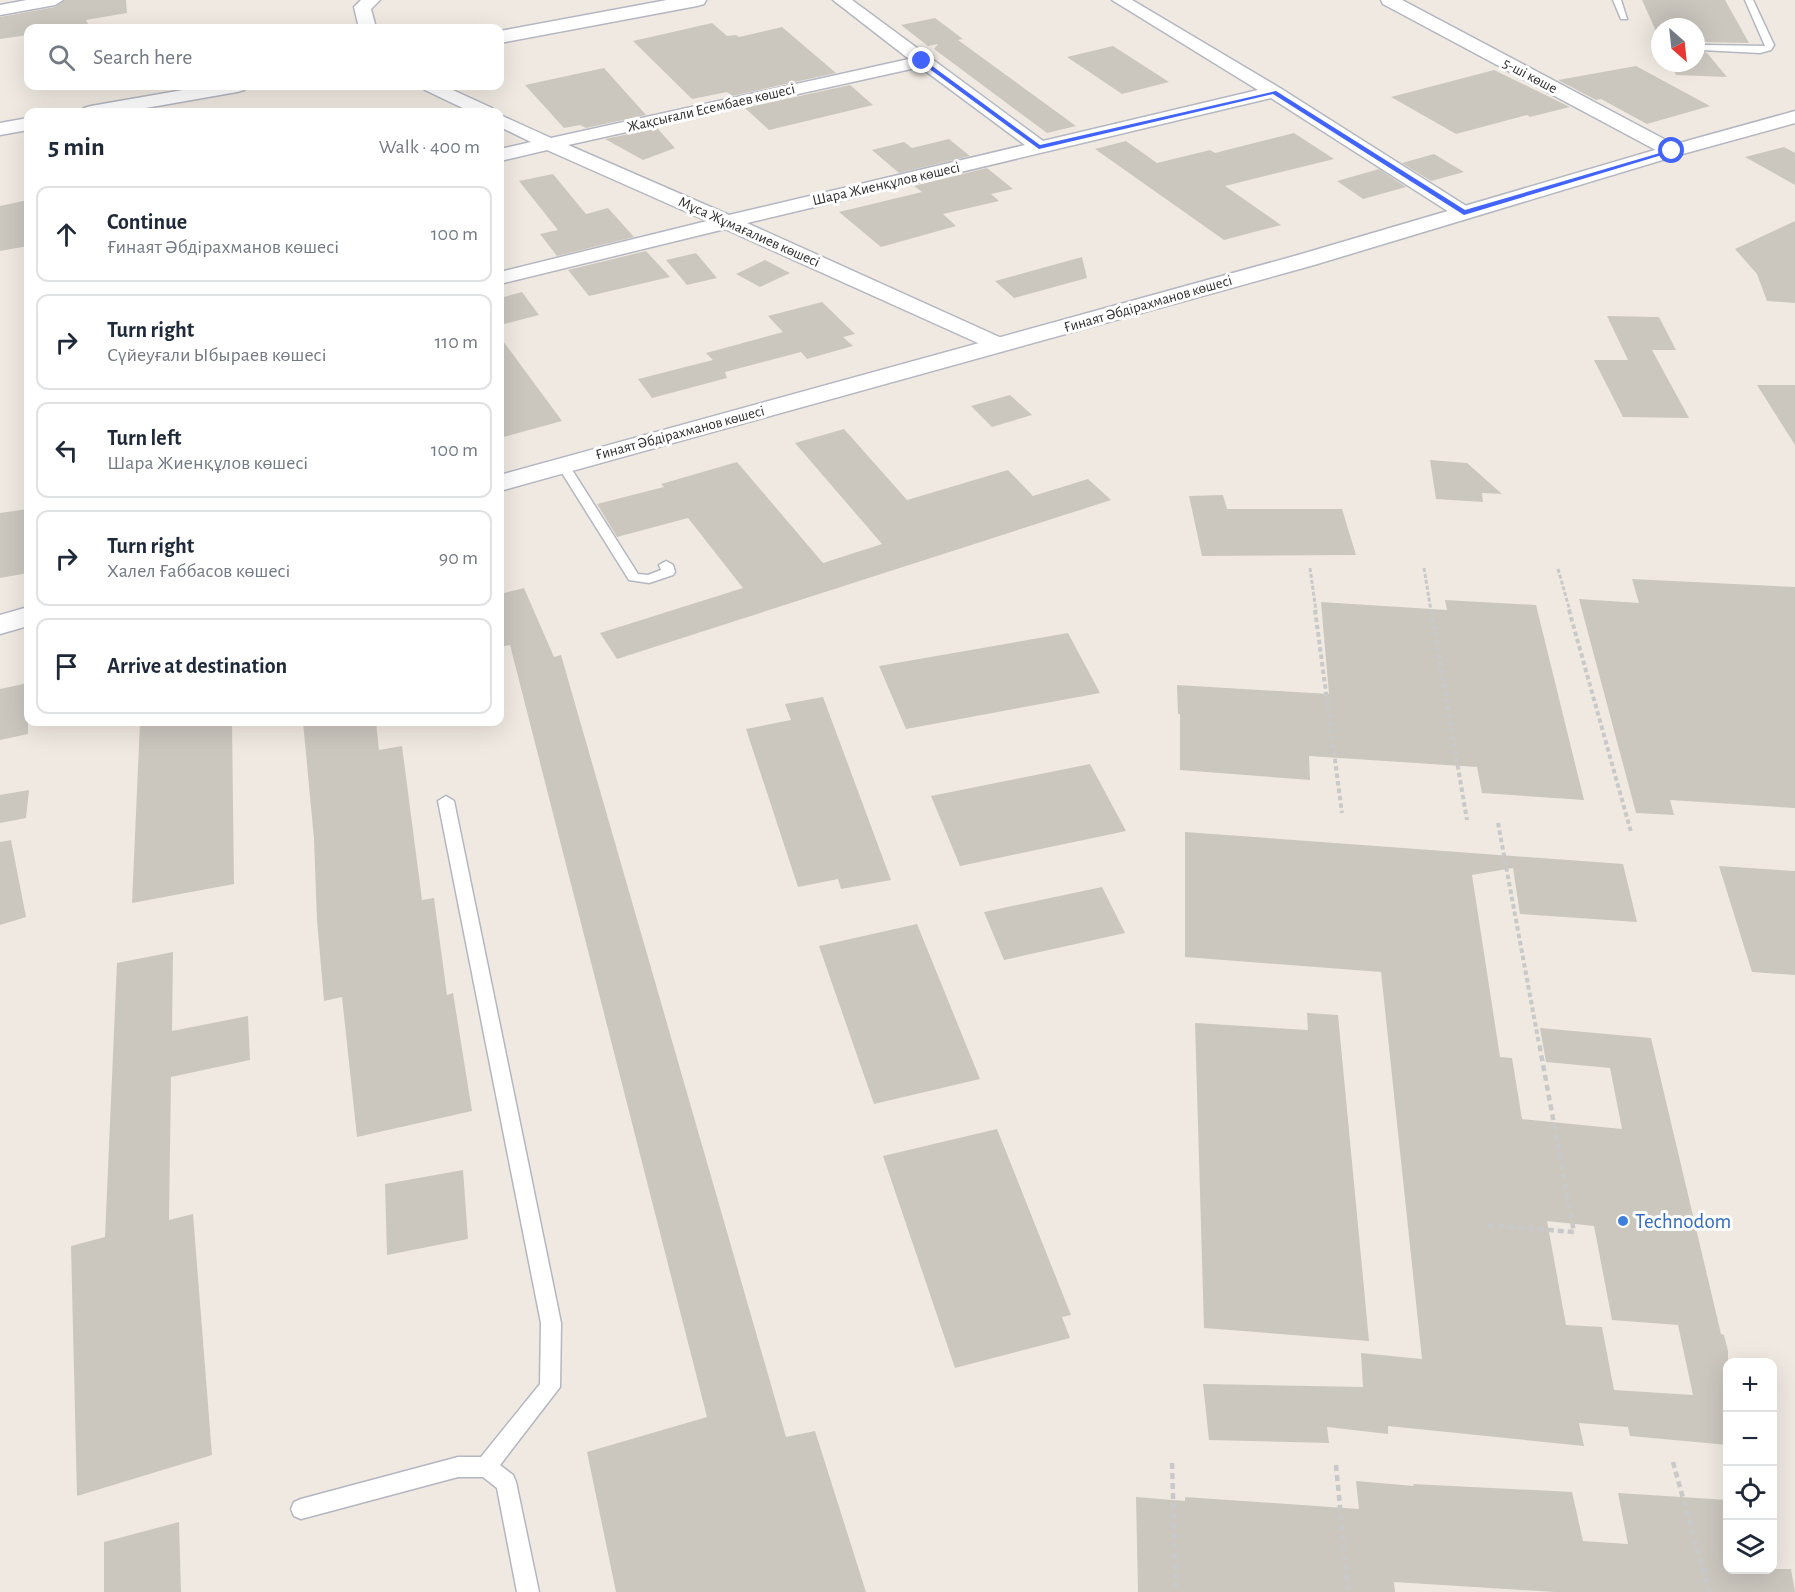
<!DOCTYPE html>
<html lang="en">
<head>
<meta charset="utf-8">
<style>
  body { margin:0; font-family:"Alegreya Sans",sans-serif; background:#f6f6f7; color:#1f2937 }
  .controls { position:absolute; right:18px; bottom:18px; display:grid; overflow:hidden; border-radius:12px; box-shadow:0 6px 24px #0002 }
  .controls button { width:54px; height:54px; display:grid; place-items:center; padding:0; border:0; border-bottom:2px solid #e0e1e3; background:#fff; color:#1f2937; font:30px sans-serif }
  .compass { position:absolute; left:1651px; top:18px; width:54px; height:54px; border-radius:50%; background:#fff; box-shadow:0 6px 24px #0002; rotate:153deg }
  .stop { position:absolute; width:18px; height:18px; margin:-14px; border:4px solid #4264fb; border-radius:50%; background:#fff }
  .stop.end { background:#4264fb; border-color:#fff; box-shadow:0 2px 6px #0008 }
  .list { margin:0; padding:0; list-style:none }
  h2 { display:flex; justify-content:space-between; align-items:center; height:78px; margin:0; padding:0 24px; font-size:26px }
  h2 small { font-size:20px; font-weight:400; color:#747a83 }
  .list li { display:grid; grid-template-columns:39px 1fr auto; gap:18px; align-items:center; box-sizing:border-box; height:96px; margin:0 12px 12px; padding:0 12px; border:2px solid #e0e1e3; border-radius:12px }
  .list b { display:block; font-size:22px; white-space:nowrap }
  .list p { margin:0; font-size:20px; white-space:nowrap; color:#747a83 }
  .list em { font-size:20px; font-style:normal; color:#747a83 }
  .icon { flex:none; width:33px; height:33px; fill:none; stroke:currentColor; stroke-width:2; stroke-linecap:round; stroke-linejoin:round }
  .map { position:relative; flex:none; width:1795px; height:1592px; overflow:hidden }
  .search { position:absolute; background:#fff; box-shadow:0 6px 24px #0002; left:24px; top:24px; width:480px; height:66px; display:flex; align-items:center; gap:15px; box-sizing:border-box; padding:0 21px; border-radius:12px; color:#747a83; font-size:22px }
  .panel { position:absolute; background:#fff; box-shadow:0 6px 24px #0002; left:24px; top:108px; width:480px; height:618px; border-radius:12px }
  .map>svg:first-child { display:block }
</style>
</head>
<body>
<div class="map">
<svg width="1795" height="1592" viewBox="0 0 1795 1592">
  <rect width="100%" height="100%" fill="#efe9e1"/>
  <!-- building -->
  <path fill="#cbc7bf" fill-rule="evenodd" d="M65 0H126L127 13 86 20 90 28H28V35L0 39V17L55 7Z
    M1642 0H1725L1749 43 1699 42 1701 45 1699 47 1700 51 1707 53 1727 77 1676 75 1671 63H1696V27H1660V40Z
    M935 18 963 39 958 40 1076 126 1047 133 934 49 938 44 928 46 901 25Z
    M712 23 727 36 736 35 739 37 782 27 836 73 732 96 727 92 692 99 633 41Z
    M1113 46 1169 82 1122 94 1067 57Z
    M1636 66 1710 106 1647 124 1601 99 1596 100 1558 80Z
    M604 68 646 115 586 128 580 125 564 128 525 85Z
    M1494 70 1570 107 1530 117 1527 115 1456 134 1391 97Z
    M850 85 873 105 769 130 745 108Z
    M657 128 675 148 643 160 605 139Z
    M1294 133 1334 159 1225 186 1281 225 1224 240 1095 149 1126 141 1157 163 1210 150 1215 153Z
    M949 139 970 156 899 173 872 150 904 142 912 148Z
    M1784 147 1795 153V185L1745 157Z
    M1434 154 1464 172 1431 181 1402 163Z
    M987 168 1013 189 991 194 999 201 943 214 956 226 881 247 839 212 922 192 914 186Z
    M1379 169 1406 187 1363 199 1337 181Z
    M553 174 586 214 608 208 634 237 557 256 540 234 558 230 519 181Z
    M28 200V246L0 251V206Z
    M1795 221V303L1767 301 1757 274 1735 249Z
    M646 251 670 277 589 296 568 270Z
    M696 253 717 278 687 285 666 260Z
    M1082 257 1087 278 1014 298 995 281Z
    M765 260 790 273 760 287 736 274Z
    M522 292 539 315 500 325V298Z
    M822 302 855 334 843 337 853 346 807 359 801 352 725 372 727 378 652 398 638 379 713 360 706 353 783 332 768 316Z
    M1607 316 1659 317 1676 350H1652L1689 418 1623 417 1594 360H1628Z
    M500 337 551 406 562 421 500 438Z
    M1757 385H1795V445Z
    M1010 395 1032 415 992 427 971 406Z
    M844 429 907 500 1008 470 1033 496 1088 479 1111 500 617 659 600 633 743 588 688 518 617 537 597 504 664 487 661 484 737 462 823 563 882 544 795 443Z
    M1430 460 1467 463 1502 494 1482 493 1483 502 1436 499Z
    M1223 495 1227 509H1342L1356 555 1202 556 1189 496Z
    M28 509V573L0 578V513Z
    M1632 579 1795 587V808L1670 800 1674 815 1636 813 1579 599 1639 603Z
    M524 588 554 657 561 655 786 1437 815 1431 866 1592H616L587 1452 707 1417 510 645 500 647V594Z
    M1445 600 1536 605 1584 800 1482 793 1477 767 1309 756 1310 780 1180 770V714H1178L1177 685 1329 694 1321 602 1447 610Z
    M1068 633 1100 693 906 729 879 666Z
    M28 683V734L0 740V689Z
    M823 697 891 880 841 889 838 879 798 887 746 729 791 720 785 704Z
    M140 722H232L234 884 132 903Z
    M303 722H376L379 750 402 746 422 900 434 898 447 995 453 993 472 1111 357 1137 342 997 324 1001 317 920 314 839Z
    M1090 764 1126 831 960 866 931 796Z
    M29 790 26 818 0 823V795Z
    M1185 832 1623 864 1637 922 1520 914 1513 868 1472 875 1500 1057 1512 1058 1522 1119 1622 1129 1610 1068 1546 1062 1540 1028 1651 1038 1721 1334 1724 1335 1728 1351V1445L1630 1436 1628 1427 1579 1423 1584 1446 1388 1426V1434L1327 1427 1329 1443 1209 1440 1203 1384 1363 1387 1361 1353 1422 1359 1381 972 1185 957ZM1547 1221 1594 1226 1612 1320 1678 1325 1693 1395 1614 1390 1602 1327 1566 1325Z
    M11 840 26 917 0 925V842Z
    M1719 866 1795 871V975L1752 972Z
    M1102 887 1125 933 1004 960 984 912Z
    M917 924 980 1079 874 1104 819 946Z
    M173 952 172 1031 248 1016 250 1060 171 1077 169 1220 193 1214 212 1455 77 1496 71 1246 105 1237 117 963Z
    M1307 1013 1338 1015 1369 1341 1204 1328 1195 1023 1308 1030Z
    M997 1129 1071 1315 1062 1317 1070 1338 955 1368 883 1156Z
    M463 1170 468 1239 387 1255 385 1184Z
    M1356 1481 1414 1486 1413 1484 1572 1492 1583 1541 1628 1544 1618 1493 1728 1500V1569H1791L1795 1592H1555L1394 1582 1395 1592H1138L1136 1497 1185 1501V1497L1359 1509Z
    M179 1522 181 1592H104V1542Z"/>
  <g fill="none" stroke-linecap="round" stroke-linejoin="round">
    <defs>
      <path id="service" d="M1613 0H1621L1627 19H1621Z
        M1745 0H1753L1774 45 1771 50 1760 53 1702 50 1701 48 1705 45 1765 46Z
        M563 461 569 465 638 574 648 575 661 570 659 565 666 561 673 565 675 572 673 575 649 583 629 580 557 465Z
        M446 796 454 801 561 1323 560 1387 500 1465 513 1475 516 1482 539 1592H517L497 1488 483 1477H458L301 1519 294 1516 291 1509 294 1502 301 1499 458 1457H481L540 1384 541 1323 438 801Z"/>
      <path id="minor" d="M27 0H63L55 5 0 15V5Z
        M361 0H380L371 9 376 28H359L354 7Z
        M833 0H852L1043 141 1258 90 1112 0H1132L1280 88 1471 209 1474 213 1471 217H1457L1271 98 747 223 1006 340 1009 345 1006 350 998 352 725 229 500 284V272L707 221 547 150 500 161V149L531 142 500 127V115L551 138 909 59ZM920 67 1025 145 729 215 568 145Z
        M1381 0H1402L1679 147 1682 151 1679 155H1665L1383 4Z
        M422 86H444L492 108 494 112H471L425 90Z"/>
      <path id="tertiary" d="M667 0H706L704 4 697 6 500 43V31Z
        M206 86H247L244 90 237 92 123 112H81L84 108 91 106Z
        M1795 111V123L1679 155 1314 265 500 491V475L1298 255 1665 147Z
        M28 118V130L0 135V123Z
        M28 607V626L0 634V615Z"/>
    </defs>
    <!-- service casing -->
    <use href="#service" stroke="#b4b7c1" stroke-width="3"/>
    <!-- minor casing -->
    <use href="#minor" stroke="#b4b7c1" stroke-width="3"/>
    <!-- tertiary casing -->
    <use href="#tertiary" stroke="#b4b7c1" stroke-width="3"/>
    <!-- path-far2 -->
    <path stroke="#c9c9c9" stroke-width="3" stroke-dasharray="4 2" stroke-linecap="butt" d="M1310 568 1316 611
      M1424 568 1431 611
      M1558 569 1570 611"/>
    <!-- path-far1 -->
    <path stroke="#c9c9c9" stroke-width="4" stroke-dasharray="4.5 3" stroke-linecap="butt" d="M1315 610 1342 813
      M1431 610 1467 820
      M1569 610 1631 832
      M1498 823 1539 1044"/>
    <!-- path -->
    <path stroke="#c9c9c9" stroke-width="4.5" stroke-dasharray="6 4" stroke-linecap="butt" d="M1488 1225 1574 1232 1539 1043
      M1673 1462 1709 1592
      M1172 1463 1176 1592
      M1336 1465 1348 1592"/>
    <!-- service -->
    <use href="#service" fill="#fff" fill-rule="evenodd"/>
    <!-- minor -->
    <use href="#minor" fill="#fff" fill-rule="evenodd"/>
    <!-- tertiary -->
    <use href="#tertiary" fill="#fff" fill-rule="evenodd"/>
  </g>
  <!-- route -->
  <path fill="#4264fb" d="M920 60H924L1040 145 1276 91 1465 210 1670 150 1675 151 1464 215 1273 94 1039 149 920 62Z"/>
  <!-- markers -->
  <circle fill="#3f7fe0" stroke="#fff" stroke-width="2" cx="1623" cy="1221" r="6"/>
  <g text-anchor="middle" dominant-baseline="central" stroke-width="6" stroke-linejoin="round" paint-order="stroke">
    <!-- far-street labels -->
    <g font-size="15" fill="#2e2e2e" stroke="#fff">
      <text transform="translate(1530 76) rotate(28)">5-шi көше</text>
      <text transform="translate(711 108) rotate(-13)">Жақсығали Есембаев көшесi</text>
      <text transform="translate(886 184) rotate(-13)">Шара Жиенқұлов көшесі</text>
      <text transform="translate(749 232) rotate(24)">Мұса Жұмағалиев көшесі</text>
      <text transform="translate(1148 304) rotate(-16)">Ғинаят Әбдірахманов көшесі</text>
      <text transform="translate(680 433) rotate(-15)">Ғинаят Әбдірахманов көшесі</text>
    </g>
    <!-- near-shop labels -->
    <g font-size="21" fill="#366cbe" stroke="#fff" text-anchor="start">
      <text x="1635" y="1221">Technodom</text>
    </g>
  </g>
</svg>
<div class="controls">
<button>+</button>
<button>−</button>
<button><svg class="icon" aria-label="locate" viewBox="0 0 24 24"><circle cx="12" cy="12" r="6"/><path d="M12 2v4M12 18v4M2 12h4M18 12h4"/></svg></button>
<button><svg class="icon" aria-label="layers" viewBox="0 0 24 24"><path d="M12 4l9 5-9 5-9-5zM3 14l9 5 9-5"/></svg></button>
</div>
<svg class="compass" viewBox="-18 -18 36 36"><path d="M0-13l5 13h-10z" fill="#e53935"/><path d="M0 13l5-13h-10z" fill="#747a83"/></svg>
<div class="stop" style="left:1672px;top:151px"></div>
<div class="stop end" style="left:922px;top:61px"></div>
<div class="search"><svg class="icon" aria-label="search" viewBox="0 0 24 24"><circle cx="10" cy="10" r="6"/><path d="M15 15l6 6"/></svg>Search here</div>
<section class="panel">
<h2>5 min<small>Walk · 400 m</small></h2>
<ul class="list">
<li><svg class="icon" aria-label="ahead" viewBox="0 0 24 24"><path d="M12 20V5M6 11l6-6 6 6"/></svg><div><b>Continue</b><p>Ғинаят Әбдірахманов көшесі</p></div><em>100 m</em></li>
<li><svg class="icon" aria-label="right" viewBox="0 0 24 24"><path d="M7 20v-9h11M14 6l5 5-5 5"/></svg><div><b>Turn right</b><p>Сүйеуғали Ыбыраев көшесi</p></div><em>110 m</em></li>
<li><svg class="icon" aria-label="left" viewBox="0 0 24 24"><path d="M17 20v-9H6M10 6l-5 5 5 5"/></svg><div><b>Turn left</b><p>Шара Жиенқұлов көшесі</p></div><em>100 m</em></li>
<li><svg class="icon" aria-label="right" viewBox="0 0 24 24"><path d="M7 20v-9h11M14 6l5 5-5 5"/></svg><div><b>Turn right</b><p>Халел Ғаббасов көшесі</p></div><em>90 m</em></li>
<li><svg class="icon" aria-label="arrive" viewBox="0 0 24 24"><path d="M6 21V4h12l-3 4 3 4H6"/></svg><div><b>Arrive at destination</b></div></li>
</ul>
</section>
</div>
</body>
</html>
